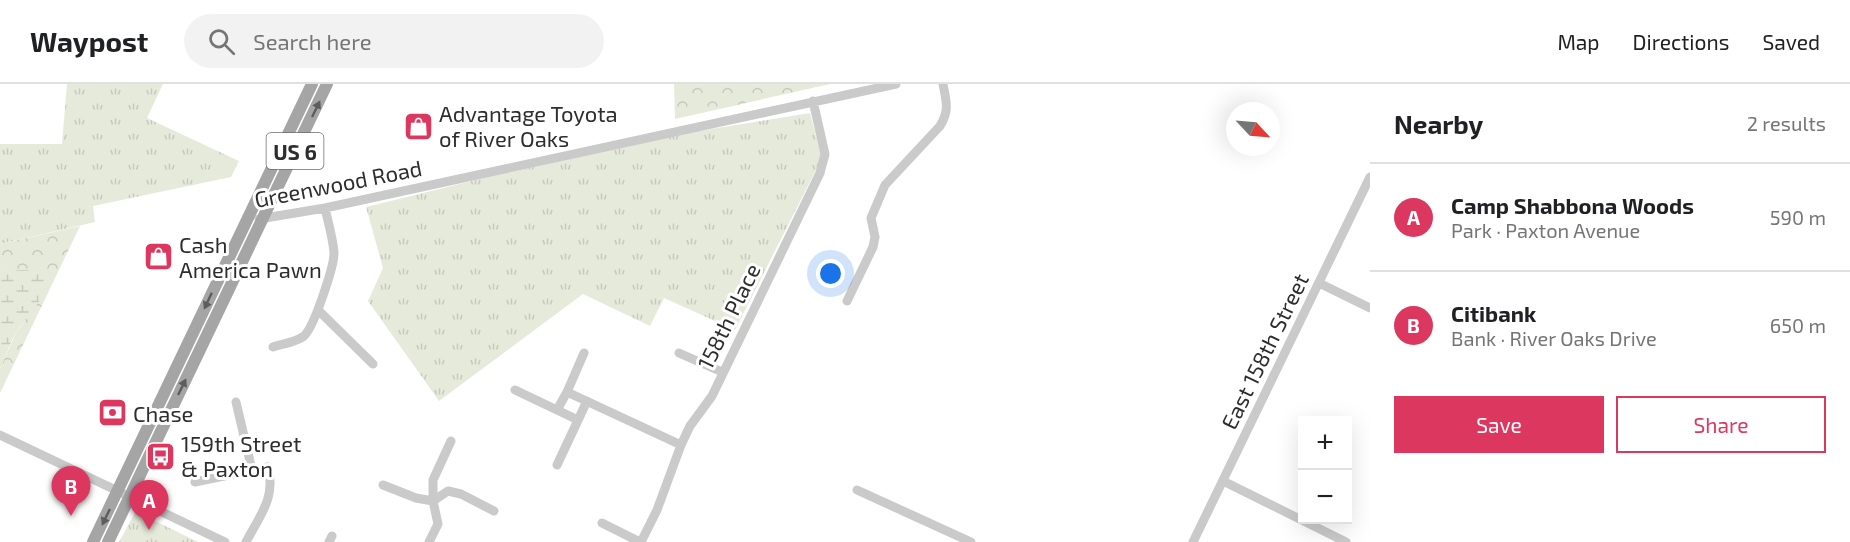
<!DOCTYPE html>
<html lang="en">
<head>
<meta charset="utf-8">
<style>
  body { margin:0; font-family:"Exo 2",sans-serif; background:#f2f2f2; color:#202124 }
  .controls { position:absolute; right:18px; bottom:18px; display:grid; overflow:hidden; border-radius:0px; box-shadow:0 6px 24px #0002 }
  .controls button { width:54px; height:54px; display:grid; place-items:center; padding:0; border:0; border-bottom:2px solid #e0e0e0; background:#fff; color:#202124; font:30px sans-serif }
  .compass { position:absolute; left:1226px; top:18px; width:54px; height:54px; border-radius:50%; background:#fff; box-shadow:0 6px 24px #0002; rotate:116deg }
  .you { position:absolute; left:831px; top:190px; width:21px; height:21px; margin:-15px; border:4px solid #fff; border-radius:50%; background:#1a73e8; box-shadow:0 0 0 9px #1a73e833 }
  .badge { display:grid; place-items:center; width:39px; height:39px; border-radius:50%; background:#dc375f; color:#fff; font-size:20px; font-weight:700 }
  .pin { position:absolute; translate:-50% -50px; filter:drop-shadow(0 2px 3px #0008) }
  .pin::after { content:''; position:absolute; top:32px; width:21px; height:18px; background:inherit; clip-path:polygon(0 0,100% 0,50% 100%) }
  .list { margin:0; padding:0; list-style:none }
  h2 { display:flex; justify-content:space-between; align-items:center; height:78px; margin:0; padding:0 24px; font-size:26px }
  h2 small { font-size:20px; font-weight:400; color:#757577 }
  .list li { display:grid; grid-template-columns:39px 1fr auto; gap:18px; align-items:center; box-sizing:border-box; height:108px; padding:0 24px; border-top:2px solid #e0e0e0 }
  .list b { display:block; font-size:22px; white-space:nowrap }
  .list p { margin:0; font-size:20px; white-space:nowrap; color:#757577 }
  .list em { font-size:20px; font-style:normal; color:#757577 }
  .actions { display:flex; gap:12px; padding:18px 24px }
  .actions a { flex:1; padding:14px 0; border:2px solid #dc375f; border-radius:0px; text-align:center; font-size:21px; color:#dc375f }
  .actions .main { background:#dc375f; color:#fff }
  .icon { flex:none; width:33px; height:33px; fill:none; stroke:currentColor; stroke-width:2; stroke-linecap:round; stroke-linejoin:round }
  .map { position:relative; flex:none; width:1370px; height:458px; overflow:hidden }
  header { display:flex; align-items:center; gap:36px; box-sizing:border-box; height:84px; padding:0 30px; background:#fff; border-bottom:2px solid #e0e0e0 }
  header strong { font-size:28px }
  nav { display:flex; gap:33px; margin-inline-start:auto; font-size:21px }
  .search { width:420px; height:54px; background:#f2f2f2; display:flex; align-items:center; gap:15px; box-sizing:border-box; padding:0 21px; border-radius:33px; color:#757577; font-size:22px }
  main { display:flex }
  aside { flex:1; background:#fff }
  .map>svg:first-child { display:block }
</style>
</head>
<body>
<header>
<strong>Waypost</strong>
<div class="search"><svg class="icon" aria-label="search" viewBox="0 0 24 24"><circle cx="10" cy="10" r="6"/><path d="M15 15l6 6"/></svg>Search here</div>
<nav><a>Map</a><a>Directions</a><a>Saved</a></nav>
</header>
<main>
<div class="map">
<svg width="1370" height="458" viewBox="0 0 1370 458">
  <defs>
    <pattern id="grass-tufts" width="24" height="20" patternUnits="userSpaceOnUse" patternTransform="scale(1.5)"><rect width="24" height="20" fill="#e6eadb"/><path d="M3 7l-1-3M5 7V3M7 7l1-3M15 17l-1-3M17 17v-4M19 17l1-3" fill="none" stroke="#c6c9bc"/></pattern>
    <pattern id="forest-crowns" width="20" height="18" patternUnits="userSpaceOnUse" patternTransform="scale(1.5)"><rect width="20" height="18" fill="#e6eadb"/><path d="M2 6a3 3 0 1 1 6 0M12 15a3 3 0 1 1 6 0" fill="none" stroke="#c6c9bc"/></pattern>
    <pattern id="wetland-marsh" width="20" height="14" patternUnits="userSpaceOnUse" patternTransform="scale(1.5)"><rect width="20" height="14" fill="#e6eadb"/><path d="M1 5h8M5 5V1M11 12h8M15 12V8" fill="none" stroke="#c6c9bc"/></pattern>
  </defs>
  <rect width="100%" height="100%" fill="#fff"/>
  <!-- grass -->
  <path fill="url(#grass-tufts)" d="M67 0H163L147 34 239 77 231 93 93 122 95 138 0 160V60H62Z
    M810 29 822 74 735 246 664 214 650 242 583 210 439 317 368 217 383 184 366 123 484 94 692 48Z
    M135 429 141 430 198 458H119Z"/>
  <!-- forest -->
  <path fill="url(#forest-crowns)" d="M674 0H830L675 35Z
    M80 142 0 309V284L16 249 26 234 28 186 0 187V160Z"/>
  <!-- wetland -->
  <path fill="url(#wetland-marsh)" d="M9 186H35L46 190C50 213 26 231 16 249 9 260 6 273 0 284V187Z"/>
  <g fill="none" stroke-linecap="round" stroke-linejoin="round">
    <!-- minor -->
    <path stroke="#cacaca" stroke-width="9" d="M259 135 325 124 896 0
      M1319 199 1370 224
      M847 217 873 163 875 153 871 134 885 101 940 42C950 26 946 17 943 0
      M318 226 373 280
      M273 263C282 260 297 258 304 252 314 243 334 183 334 169 333 154 328 138 325 124
      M679 269 722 288
      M515 306 578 336
      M567 308 584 269
      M236 318 252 386
      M557 326 567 308 681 361
      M0 351 225 458
      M557 381 587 317
      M1223 397 1346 458
      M195 398 268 383C276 414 260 431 246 458
      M383 401 416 414 433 417 448 407 461 410 494 427
      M857 406 971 458
      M602 439 640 458
      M329 458 332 452
      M429 458 438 440 433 417V396L451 357
      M641 458 657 426 681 361 690 342 712 312 820 89 825 70 813 17
      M1193 458 1370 93"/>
    <!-- major -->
    <path stroke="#a5a5a5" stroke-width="12" d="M93 458 312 0
      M108 458 327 0"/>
  </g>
  <!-- one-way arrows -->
  <defs><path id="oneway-solid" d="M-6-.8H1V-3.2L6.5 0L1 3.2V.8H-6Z" transform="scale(1.5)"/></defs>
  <g fill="#5d5d5d">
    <use href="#oneway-solid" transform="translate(316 25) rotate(-64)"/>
    <use href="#oneway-solid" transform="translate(208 217) rotate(115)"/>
    <use href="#oneway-solid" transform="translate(182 303) rotate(-64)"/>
    <use href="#oneway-solid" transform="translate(106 433) rotate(116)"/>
  </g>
  <!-- icons -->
  <defs>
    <symbol id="shop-square" viewBox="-11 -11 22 22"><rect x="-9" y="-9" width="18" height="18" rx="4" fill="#dc375f" stroke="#fff"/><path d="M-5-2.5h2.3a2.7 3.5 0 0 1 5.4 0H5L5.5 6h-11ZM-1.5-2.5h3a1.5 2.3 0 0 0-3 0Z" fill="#fff"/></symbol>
    <symbol id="bank-square" viewBox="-11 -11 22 22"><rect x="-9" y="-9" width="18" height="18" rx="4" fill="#dc375f" stroke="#fff"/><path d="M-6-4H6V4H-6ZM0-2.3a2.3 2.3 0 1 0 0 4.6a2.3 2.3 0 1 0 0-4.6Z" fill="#fff"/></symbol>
    <symbol id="bus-square" viewBox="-11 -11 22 22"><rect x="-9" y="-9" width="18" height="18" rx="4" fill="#dc375f" stroke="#fff"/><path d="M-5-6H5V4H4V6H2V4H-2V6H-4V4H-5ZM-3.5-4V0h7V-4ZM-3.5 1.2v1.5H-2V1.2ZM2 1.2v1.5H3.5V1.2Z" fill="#fff"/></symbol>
  </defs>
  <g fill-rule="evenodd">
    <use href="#shop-square" x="402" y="26" width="33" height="33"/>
    <use href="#shop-square" x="142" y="156" width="33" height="33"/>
    <use href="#bank-square" x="96" y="312" width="33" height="33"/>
    <use href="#bus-square" x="144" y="356" width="33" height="33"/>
  </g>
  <g text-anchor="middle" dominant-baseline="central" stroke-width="6" stroke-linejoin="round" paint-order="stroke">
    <!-- shield labels -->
    <rect fill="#fff" stroke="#6c6c6c" stroke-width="1.5" x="266.5" y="49" width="57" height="36" rx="4.5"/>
    <g font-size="21" font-weight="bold" fill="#2d2d2d">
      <text x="295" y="67">US 6</text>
    </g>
    <!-- poi labels -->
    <g font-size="22" fill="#2d2d2d" stroke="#fff" text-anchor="start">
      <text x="439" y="29">Advantage Toyota<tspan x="439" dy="25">of River Oaks</tspan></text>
      <text x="179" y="160">Cash<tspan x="179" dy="25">America Pawn</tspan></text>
      <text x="133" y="329">Chase</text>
      <text x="181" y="359">159th Street<tspan x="181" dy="25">&amp; Paxton</tspan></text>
    </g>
    <!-- street labels -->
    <g font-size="22" fill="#2d2d2d" stroke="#fff">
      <text transform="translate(338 99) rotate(-11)">Greenwood Road</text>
      <text transform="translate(728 232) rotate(-64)">158th Place</text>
      <text transform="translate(1264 267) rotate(-64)">East 158th Street</text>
    </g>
  </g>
</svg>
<div class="controls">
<button>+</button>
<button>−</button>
</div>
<svg class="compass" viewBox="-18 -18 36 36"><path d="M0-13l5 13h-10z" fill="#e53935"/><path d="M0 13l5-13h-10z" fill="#757577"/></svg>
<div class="you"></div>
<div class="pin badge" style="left:149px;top:446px">A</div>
<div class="pin badge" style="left:71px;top:432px">B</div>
</div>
<aside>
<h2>Nearby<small>2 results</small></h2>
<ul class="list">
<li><span class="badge">A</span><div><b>Camp Shabbona Woods</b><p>Park · Paxton Avenue</p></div><em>590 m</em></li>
<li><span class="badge">B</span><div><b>Citibank</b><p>Bank · River Oaks Drive</p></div><em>650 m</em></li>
</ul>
<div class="actions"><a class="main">Save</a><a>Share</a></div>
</aside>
</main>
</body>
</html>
